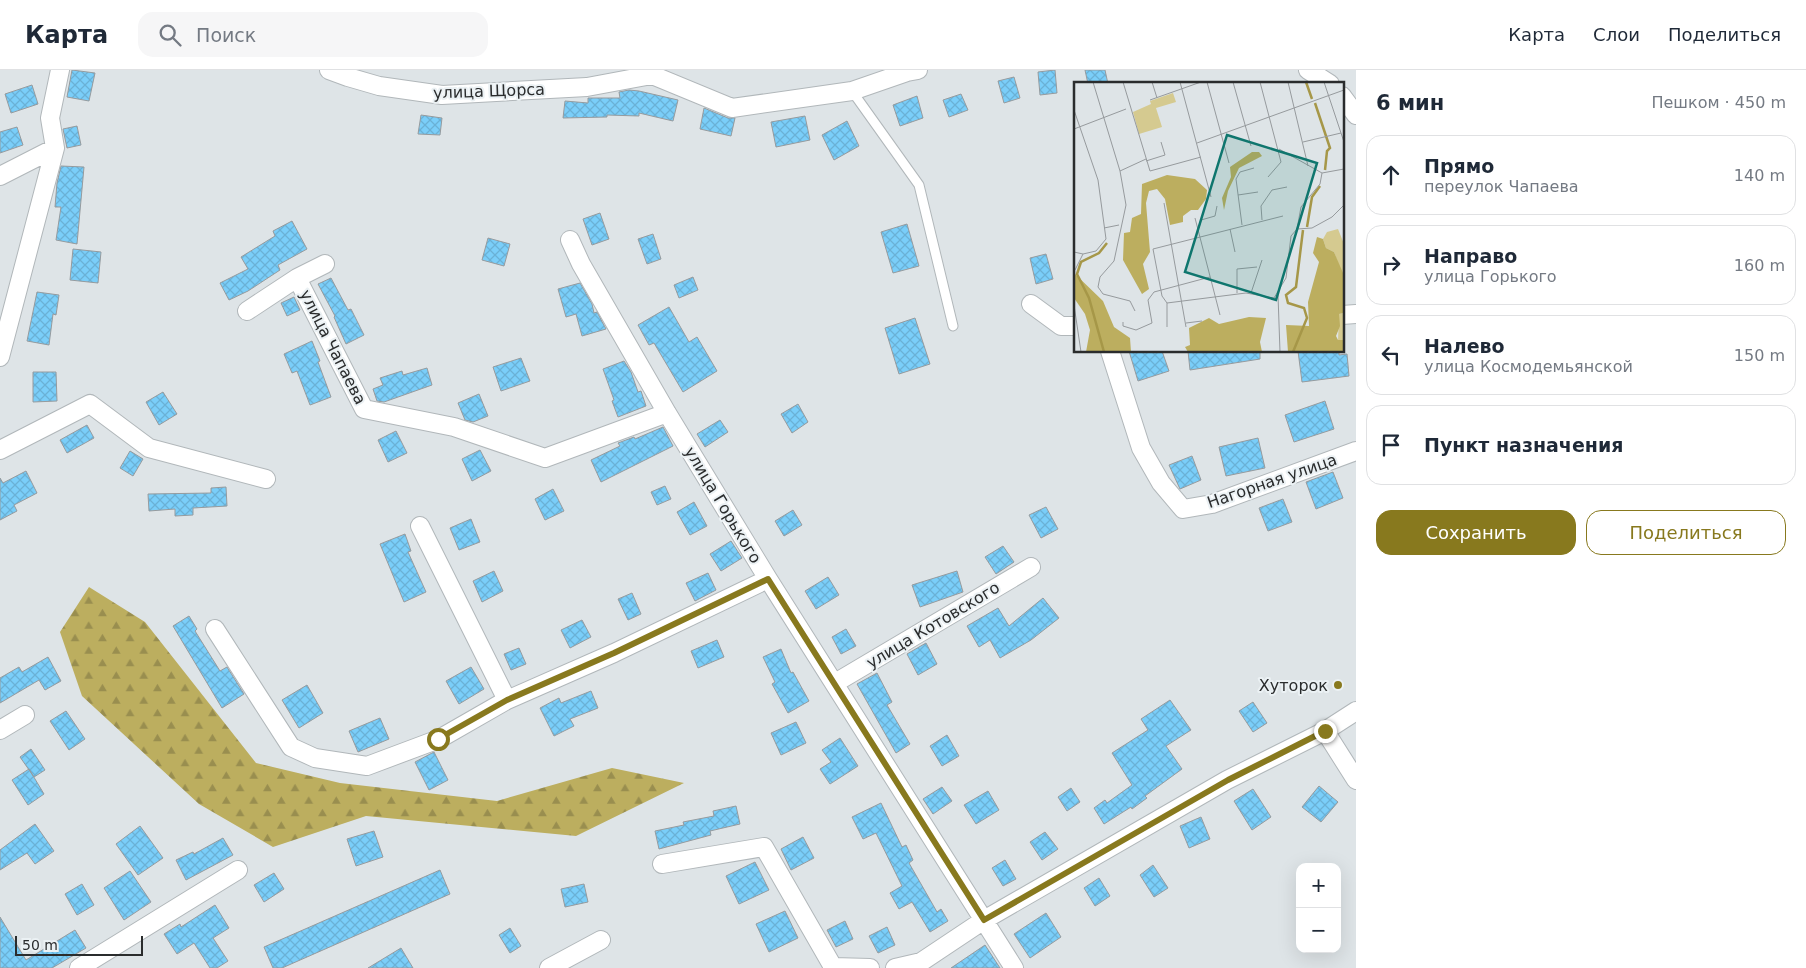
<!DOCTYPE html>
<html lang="ru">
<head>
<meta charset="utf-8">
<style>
  body { margin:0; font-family:"DejaVu Sans",sans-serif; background:#f6f6f7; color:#1f2937 }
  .controls { position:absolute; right:15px; bottom:15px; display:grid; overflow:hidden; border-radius:10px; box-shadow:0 5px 20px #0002 }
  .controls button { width:45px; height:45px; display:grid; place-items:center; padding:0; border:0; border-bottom:1px solid #e0e1e3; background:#fff; color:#1f2937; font:25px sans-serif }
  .scale { position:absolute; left:15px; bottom:12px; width:128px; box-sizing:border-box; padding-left:5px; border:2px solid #2a2c2d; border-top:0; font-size:14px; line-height:18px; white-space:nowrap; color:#2a2c2d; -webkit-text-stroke:4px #ebf1f4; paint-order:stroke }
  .stop { position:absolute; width:15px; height:15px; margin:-11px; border:4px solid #88791e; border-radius:50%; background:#fff }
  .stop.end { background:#88791e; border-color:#fff; box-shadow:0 1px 5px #0008 }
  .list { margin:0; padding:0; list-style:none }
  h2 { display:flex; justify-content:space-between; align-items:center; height:65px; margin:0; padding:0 20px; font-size:21px }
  h2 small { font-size:16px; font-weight:400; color:#747a83 }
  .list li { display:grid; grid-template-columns:32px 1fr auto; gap:15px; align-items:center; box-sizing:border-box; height:80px; margin:0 10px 10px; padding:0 10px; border:1px solid #e0e1e3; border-radius:15px }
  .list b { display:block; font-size:19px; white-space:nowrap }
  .list p { margin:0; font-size:16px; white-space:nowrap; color:#747a83 }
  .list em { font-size:16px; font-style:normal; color:#747a83 }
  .actions { display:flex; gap:10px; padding:15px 20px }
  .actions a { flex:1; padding:11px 0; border:1px solid #88791e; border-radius:15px; text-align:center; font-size:18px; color:#88791e }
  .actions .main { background:#88791e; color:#fff }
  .icon { flex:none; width:28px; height:28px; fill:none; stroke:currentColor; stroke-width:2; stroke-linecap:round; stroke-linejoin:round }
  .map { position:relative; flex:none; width:1356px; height:898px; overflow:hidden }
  header { display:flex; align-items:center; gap:30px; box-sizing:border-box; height:70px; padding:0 25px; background:#fff; border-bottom:1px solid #e0e1e3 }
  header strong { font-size:24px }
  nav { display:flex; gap:28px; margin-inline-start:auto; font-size:18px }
  .search { width:350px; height:45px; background:#f6f6f7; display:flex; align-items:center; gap:12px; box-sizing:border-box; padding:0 18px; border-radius:15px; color:#747a83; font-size:19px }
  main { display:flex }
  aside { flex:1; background:#fff }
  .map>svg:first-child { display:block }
</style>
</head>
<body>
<header>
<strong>Карта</strong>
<div class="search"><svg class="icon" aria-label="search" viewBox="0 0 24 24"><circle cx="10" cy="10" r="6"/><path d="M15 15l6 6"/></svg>Поиск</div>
<nav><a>Карта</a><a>Слои</a><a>Поделиться</a></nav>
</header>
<main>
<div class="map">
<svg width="1356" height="898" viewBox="0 0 1356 898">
  <defs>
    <pattern id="forest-firs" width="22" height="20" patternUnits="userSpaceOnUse" patternTransform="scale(1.25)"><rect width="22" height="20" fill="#bcae5f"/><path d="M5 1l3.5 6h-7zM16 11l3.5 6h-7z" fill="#998e4f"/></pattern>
    <pattern id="building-cross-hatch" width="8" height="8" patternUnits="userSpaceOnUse" patternTransform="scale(1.25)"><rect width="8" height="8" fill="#7acef9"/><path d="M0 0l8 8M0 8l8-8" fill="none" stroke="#6ab1d6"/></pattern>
  </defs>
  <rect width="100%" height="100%" fill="#dee4e7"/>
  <!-- forest -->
  <path fill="url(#forest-firs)" d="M89 517 145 552 256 693 340 713 497 731 612 698 684 713 576 766 366 746 273 777 199 734 82 626 60 562Z"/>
  <!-- building -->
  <path fill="url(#building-cross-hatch)" stroke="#969b9e" d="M72 0 95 3 89 31 67 27Z
    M1055 0 1057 23 1040 25 1038 2Z
    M1085 0H1105L1108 14H1088Z
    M1014 7 1020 28 1004 33 998 11Z
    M32 15 38 34 11 43 5 24Z
    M629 20 639 21 678 30 673 51 639 43V46L607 45V47L563 48 565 31 588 33V28H620L619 22Z
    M961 24 968 40 949 47 943 30Z
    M917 26 923 48 900 56 893 35Z
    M704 38 728 48H735L731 66 700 59Z
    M421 45 442 48 440 65 418 64Z
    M805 46 810 70 776 77 771 52Z
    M847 51 859 76 834 90 822 65Z
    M77 56 81 75 67 78 63 59Z
    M17 57 23 75 0 83V62Z
    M61 96 84 97 77 174 56 170 61 137H55L57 113Z
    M600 143 609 169 592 175 583 149Z
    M292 151 307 179 278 195 280 200 248 221 229 230 220 213 248 199 241 187 275 166 273 161Z
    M907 154 919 196 893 203 881 162Z
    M653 164 661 189 647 194 638 169Z
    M488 168 510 174 504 196 482 190Z
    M73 179 101 182 98 213 70 210Z
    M1046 184 1053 209 1036 214 1030 188Z
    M693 207 698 220 679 228 674 215Z
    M331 208 348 240 351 239 364 265 346 274 334 247 335 246 318 214Z
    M580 213 592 234 594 243 597 242 606 259 582 266 576 244 566 247 558 219Z
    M37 222 59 225 56 245 53 244 49 275 27 271Z
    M294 227 300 240 287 246 281 233Z
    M669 237 689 272 697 267 717 301 683 322 654 273 649 275 638 255Z
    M915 248 930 294 899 304 885 258Z
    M312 271 320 291 318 292 331 327 310 335 297 301 292 303 284 284Z
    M1129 281H1162L1169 301 1138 311Z
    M1188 281H1260V289L1190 300Z
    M1298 281H1339V285L1347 284 1349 306 1302 312Z
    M521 288 530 311 501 321 493 297Z
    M624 291 631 302 638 322 641 321 646 336 618 347 612 331 614 330 603 299Z
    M427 298 432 315 384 332 377 331 373 319 383 315 380 308 402 301 403 305Z
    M33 302H56L57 331 33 332Z
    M163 322 177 344 159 355 146 332Z
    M479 324 488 346 473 352 465 350 458 333Z
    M1325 331 1334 359 1294 372 1285 345Z
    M798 334 808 352 792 363 781 344Z
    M720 350 728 362 705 377 697 364Z
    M87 355 94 368 67 383 60 370Z
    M663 357 673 376 601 412 591 390 620 376 618 373 634 367 635 369Z
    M396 361 407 383 388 392 378 370Z
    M1258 368 1265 398 1226 406 1219 377Z
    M480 380 491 401 472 411 462 389Z
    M130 381 143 389 133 406 120 398Z
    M1192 386 1201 410 1180 419 1169 395Z
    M26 401 37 423 14 435 17 441 0 450V408L3 413Z
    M1333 402 1343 428 1316 439 1306 412Z
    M665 416 671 429 657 435 651 422Z
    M226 417 227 436 193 438V445L175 446V439L149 441 148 424 211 423V418Z
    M553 419 564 441 545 450 535 429Z
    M1283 429 1292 452 1268 461 1259 438Z
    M694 432 707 456 690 465 677 442Z
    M1046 437 1058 459 1041 468 1029 445Z
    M793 440 802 455 784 466 775 451Z
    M471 449 480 472 459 480 450 458Z
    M405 464 411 481 408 482 426 522 404 532 380 474Z
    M731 471 742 488 721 501 710 484Z
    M1003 476 1014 492 996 504 985 487Z
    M494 501 503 521 482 532 473 511Z
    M957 501 963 522 920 537 912 515Z
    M708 503 716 520 695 531 686 513Z
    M828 507 839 525 816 539 805 521Z
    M632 523 641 544 628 550 618 529Z
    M1043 528 1059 548 1031 570 1000 588 990 570 979 577 967 556 998 538 1009 556Z
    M189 546 197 559 195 561 220 601 227 597 244 624 222 638 173 556Z
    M582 550 591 567 570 578 561 560Z
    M846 559 856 576 841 584 832 567Z
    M717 570 724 587 698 598 691 581Z
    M926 573 937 594 918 605 907 584Z
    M519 578 526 594 511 600 504 584Z
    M781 579 791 603 793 602 809 631 788 643 772 614 775 612 763 587Z
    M48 587 61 611 45 620 39 610 0 633V608L19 597 22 602Z
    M471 597 484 619 459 634 446 611Z
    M877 603 892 632 887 635 910 674 896 683 857 614Z
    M307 615 323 643 299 658 282 630Z
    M591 621 598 638 570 649 574 656 554 666 540 638 559 628 561 633Z
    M1170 630 1191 660 1166 676 1182 699 1145 726 1147 728 1132 739 1131 737 1104 754 1094 738 1105 730 1107 733 1132 715 1112 683 1148 660 1141 649Z
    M1253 632 1267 653 1253 662 1239 641Z
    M66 641 85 669 69 680 50 651Z
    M380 648 389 669 358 682 349 661Z
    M796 652 806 673 781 685 771 663Z
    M947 665 959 686 942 696 930 676Z
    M840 668 858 696 830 714 820 699 831 692 822 680Z
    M31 679 45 700 34 707 20 687Z
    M434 682 448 710 429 720 415 692Z
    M29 699 44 724 28 735 12 710Z
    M1319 716 1338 732 1321 752 1302 737Z
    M942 717 952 731 933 744 923 729Z
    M1071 718 1080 732 1067 741 1058 727Z
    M1253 719 1271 747 1252 760 1234 731Z
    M988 721 999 740 976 754 964 735Z
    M881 733 902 777 906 775 913 790 909 793 937 842 941 839 948 851 930 862 912 832 899 839 890 823 902 816 876 763 863 769 852 747Z
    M736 736 740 754 710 761 711 765 659 779 655 761 684 755 683 752 714 746 713 741Z
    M1201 747 1210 769 1189 778 1180 756Z
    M35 754 54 781 35 794 27 783 0 800V780Z
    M140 756 163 788 138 805 116 774Z
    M374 761 383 787 356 796 347 769Z
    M1045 762 1058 779 1042 790 1030 772Z
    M803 767 814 788 791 800 781 779Z
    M223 768 233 785 186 810 176 790 193 782 194 784Z
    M1005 790 1016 809 1003 816 992 798Z
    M755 792 769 820 739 834 726 806Z
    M1153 795 1168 818 1154 827 1140 805Z
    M440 800 450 824 282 898H273L264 877Z
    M130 801 151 832 124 850 104 818Z
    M274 803 284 819 264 832 254 815Z
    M1099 808 1110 826 1095 836 1084 818Z
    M82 814 94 835 77 845 65 824Z
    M584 814 588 832 565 837 561 819Z
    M215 835 229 858 213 868 228 891 217 898H210L194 873 177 884 164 864 180 854 181 857Z
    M785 841 798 868 769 882 756 854Z
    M1046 843 1061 867 1030 888 1014 864Z
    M0 847 26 890 75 860 86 878 52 898H0Z
    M845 851 853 869 836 877 827 860Z
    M887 857 895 875 878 883 869 866Z
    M510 858 521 876 510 883 499 865Z
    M985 875 1000 898H951Z
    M401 878 413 898H368Z"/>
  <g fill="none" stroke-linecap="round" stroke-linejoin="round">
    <defs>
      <path id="lane" d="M852 21 919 115 953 256"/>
      <path id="street" d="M329 0 348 7 379 16 442 25 587 17 652 5
        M648 0 652 5 732 38 852 21 907 2 918 0
        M1308 0 1330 14
        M1342 26 1356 45
        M0 106 55 78
        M570 170 581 194 667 343 768 509 1014 898
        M297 208 364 339 454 357 545 388 667 343
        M1031 234 1061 256H1075
        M247 241 297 208 325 194
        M1342 245 1356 244
        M1110 281 1141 378 1161 413 1183 439 1212 434 1356 381
        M0 287 55 78 50 48 60 0
        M0 380 90 334 149 378 266 409
        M420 456 507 630
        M215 559 291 677 315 688 367 696 439 669 507 630 614 583 768 509
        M835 613 1031 497
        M0 660 25 645
        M1325 661 1356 710
        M662 794 764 777 833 897 870 898
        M79 898 238 800
        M549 898 601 870
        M895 898 921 892
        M915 898 921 892 984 850 1227 710 1325 661 1356 641"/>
    </defs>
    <!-- lane casing -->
    <use href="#lane" stroke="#b1b7ba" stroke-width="11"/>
    <!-- street casing -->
    <use href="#street" stroke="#b1b7ba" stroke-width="20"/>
    <!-- lane -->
    <use href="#lane" stroke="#fff" stroke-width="9"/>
    <!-- street -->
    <use href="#street" stroke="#fff" stroke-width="18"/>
  </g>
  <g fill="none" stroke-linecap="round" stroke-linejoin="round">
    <!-- route -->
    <path stroke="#88791e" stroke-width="6" d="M438 669 507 630 614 583 768 509 984 850 1228 710 1325 661"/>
  </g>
  <!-- markers -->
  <circle fill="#88791e" stroke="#ebf1f4" stroke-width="2" cx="1338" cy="615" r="5"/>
  <g text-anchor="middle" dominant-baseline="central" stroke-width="4" stroke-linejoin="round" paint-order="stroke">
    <!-- street labels -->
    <g font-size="16" fill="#2a2c2d" stroke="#ebf1f4">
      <text transform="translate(489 21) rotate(-2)">улица Щорса</text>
      <text transform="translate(333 277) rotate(63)">улица Чапаева</text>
      <text transform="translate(1272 411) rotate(-19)">Нагорная улица</text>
      <text transform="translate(723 435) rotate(59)">улица Горького</text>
      <text transform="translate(933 555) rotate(-31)">улица Котовского</text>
    </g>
    <!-- poi labels -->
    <g font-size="16" fill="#2a2c2d" stroke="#ebf1f4" text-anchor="end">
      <text x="1328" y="615">Хуторок</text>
    </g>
  </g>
  <!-- overview -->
  <g transform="translate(1074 12)">
    <rect width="270" height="270" fill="#dee4e7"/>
    <path d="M264 147 270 162V197L260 170 252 166 249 157 253 150ZM270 231V258L264 259 265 232Z" fill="#d5ca90"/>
    <path d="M178 70H185L188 74 165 86 154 109 150 128 148 116 157 95 156 85ZM93 93 121 97 133 108 132 117 124 128H117L109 134V140L96 143 91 117 83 107 75 109 72 121 76 170 69 182 75 207 68 212 49 178 50 151 56 150 58 136 67 132 68 102ZM243 155 249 157 252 166 260 170 269 191 270 231 265 232 266 244 262 254 264 258H270V270H214L212 243 235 244 234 220 245 180 239 171ZM0 191 29 219 40 245 56 256 57 270H12L16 248 11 232 0 216ZM175 235 192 236 186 260 188 270H114L111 265 116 263 115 246 135 236 145 242Z" fill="#bcae5f"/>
    <path d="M99 11 102 20 82 26 88 45 65 52 59 30 77 22 76 19Z" fill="#d5ca90"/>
    <path fill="none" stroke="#a69748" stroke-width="2.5" d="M232 0 238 17M241 21 256 66 253 69 251 88M233 145 238 115 246 104M30 270 15 216 3 192 7 180 25 171 33 161M219 270 233 236 230 226 214 221 212 213 222 205 229 148"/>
    <path fill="none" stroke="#969a9d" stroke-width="1" d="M19 0 46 89 52 123 40 179 26 195 24 205 29 212 56 219 61 229M49 0 76 89 127 75M78 0 83 16M106 0 137 115M133 0 155 81M159 0 177 64M186 0 207 80 194 95M214 0 234 84M250 0 270 60M76 18 127 0M0 28 24 98 32 157 22 169 9 172 0 170M0 47 52 27M229 60 267 51M123 61 270 8M205 67 248 91 270 87M72 79 91 73 87 60M46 89 72 77M164 113 184 110M90 121 112 245M121 136 146 233M188 138 187 124 198 108 213 105M168 143 162 97 166 90 180 86M30 146 45 143M125 146 127 138 141 134 143 124M156 147 161 170M223 147 227 125 246 102 248 91M1 188 9 172M163 211V187L183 185M177 211 188 178M204 213 206 270M93 221 172 211 200 216 212 196 217 154 223 147 238 146 258 135 270 123M0 223 7 270M49 240V244L62 248 78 241 74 218 80 210 136 195M112 241 128 239M93 245V221L88 214 79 167 209 134"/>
    <path fill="#0f766e" fill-opacity="0.15" stroke="#0f766e" stroke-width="2.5" d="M153 53 243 81 202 218 111 190Z"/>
    <rect width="270" height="270" fill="none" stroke="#2a2c2d" stroke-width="2.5"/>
  </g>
</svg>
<div class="controls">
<button>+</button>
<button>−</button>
</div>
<div class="scale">50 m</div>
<div class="stop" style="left:438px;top:669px"></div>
<div class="stop end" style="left:1325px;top:661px"></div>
</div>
<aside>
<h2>6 мин<small>Пешком · 450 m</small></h2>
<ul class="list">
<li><svg class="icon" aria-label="ahead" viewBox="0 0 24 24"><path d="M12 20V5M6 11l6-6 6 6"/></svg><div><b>Прямо</b><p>переулок Чапаева</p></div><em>140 m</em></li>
<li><svg class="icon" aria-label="right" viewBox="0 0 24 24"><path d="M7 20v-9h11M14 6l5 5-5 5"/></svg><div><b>Направо</b><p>улица Горького</p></div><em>160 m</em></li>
<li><svg class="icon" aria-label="left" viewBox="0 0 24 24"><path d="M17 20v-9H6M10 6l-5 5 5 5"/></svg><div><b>Налево</b><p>улица Космодемьянской</p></div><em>150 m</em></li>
<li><svg class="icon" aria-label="arrive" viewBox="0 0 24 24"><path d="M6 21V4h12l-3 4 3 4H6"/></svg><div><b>Пункт назначения</b></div></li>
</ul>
<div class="actions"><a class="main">Сохранить</a><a>Поделиться</a></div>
</aside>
</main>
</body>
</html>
